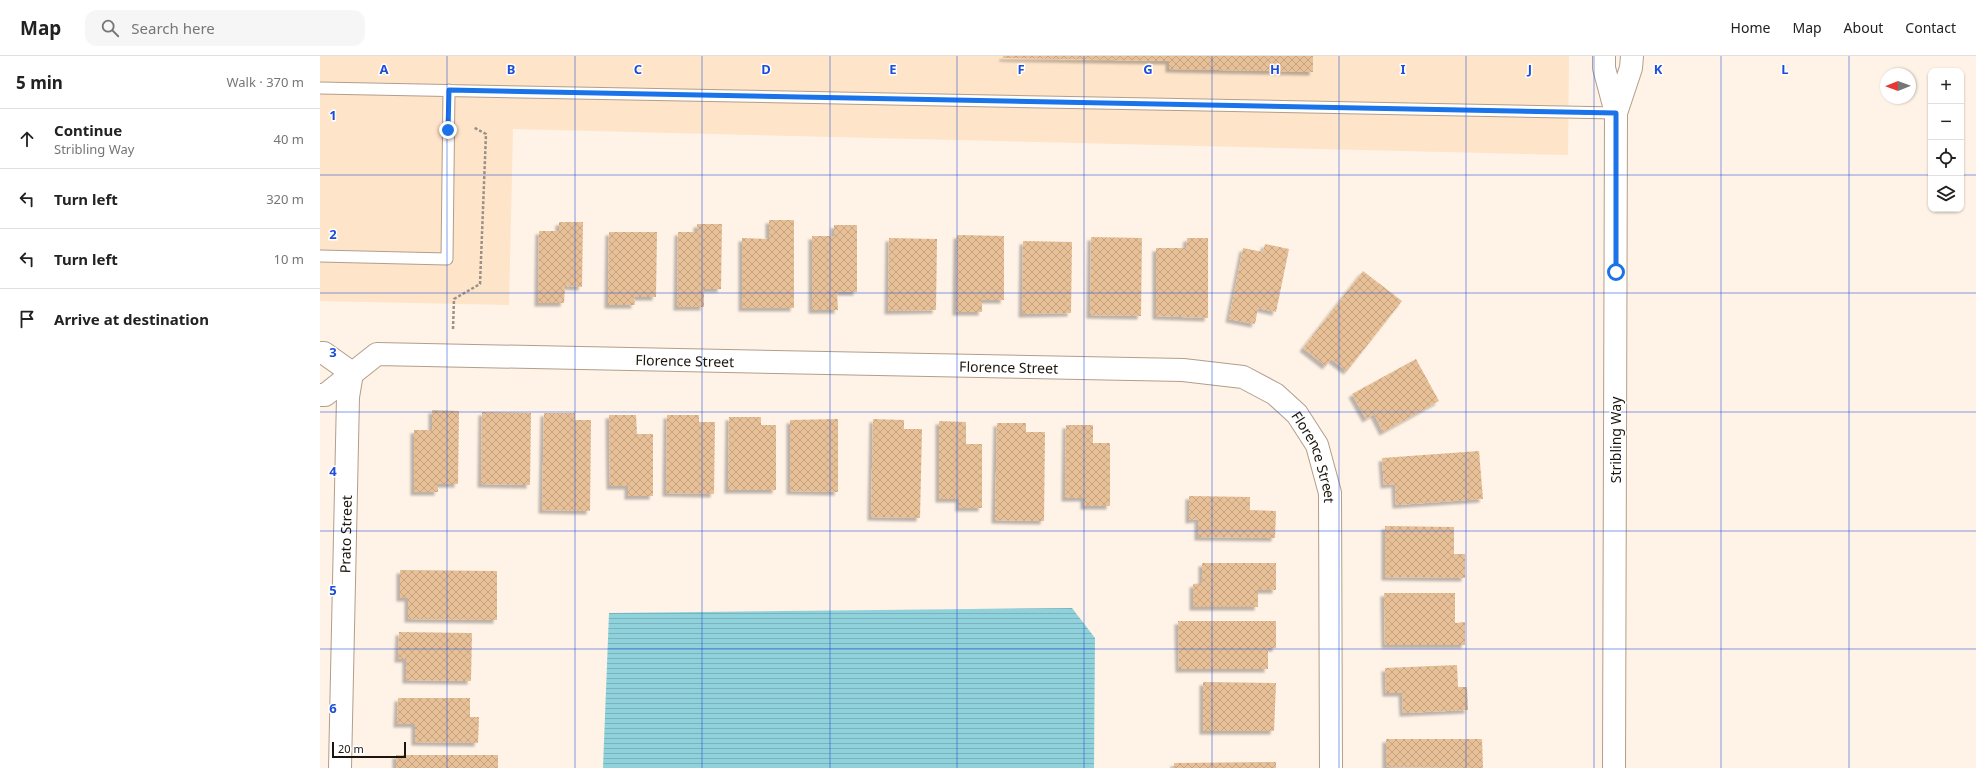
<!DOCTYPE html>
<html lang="en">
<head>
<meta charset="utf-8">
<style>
  body { margin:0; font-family:"Noto Sans",sans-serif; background:#f6f6f6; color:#222 }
  .controls { position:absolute; right:12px; top:12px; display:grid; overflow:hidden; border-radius:8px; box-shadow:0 1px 3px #0004 }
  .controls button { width:36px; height:36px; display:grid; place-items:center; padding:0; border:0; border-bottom:1px solid #e0e0e0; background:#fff; color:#222; font:20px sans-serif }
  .compass { position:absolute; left:1560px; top:12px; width:36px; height:36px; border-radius:50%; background:#fff; box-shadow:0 1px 3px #0004; rotate:269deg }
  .scale { position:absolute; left:12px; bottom:10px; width:74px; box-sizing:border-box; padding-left:4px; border:2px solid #1c150e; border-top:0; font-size:11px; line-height:14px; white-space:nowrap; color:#1c150e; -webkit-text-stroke:3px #fff; paint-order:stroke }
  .stop { position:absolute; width:12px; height:12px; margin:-9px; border:3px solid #1a73e8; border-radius:50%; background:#fff }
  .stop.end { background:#1a73e8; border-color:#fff; box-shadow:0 1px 4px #0008 }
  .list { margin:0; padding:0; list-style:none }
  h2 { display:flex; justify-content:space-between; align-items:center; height:52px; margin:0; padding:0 16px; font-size:17px }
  h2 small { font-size:13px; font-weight:400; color:#767676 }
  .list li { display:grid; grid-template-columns:26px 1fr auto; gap:12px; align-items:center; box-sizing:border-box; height:60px; padding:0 16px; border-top:1px solid #e0e0e0 }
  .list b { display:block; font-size:15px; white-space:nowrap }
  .list p { margin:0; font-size:13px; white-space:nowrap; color:#767676 }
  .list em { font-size:13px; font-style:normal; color:#767676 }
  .icon { flex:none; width:22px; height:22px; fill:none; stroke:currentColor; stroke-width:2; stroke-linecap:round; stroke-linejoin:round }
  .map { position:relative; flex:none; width:1656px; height:712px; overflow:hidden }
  header { display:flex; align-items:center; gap:24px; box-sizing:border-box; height:56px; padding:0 20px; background:#fff; border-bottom:1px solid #e0e0e0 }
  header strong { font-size:19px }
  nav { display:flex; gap:22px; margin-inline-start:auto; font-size:14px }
  .search { width:280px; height:36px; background:#f6f6f6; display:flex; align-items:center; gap:10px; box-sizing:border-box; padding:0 14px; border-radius:12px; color:#767676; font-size:15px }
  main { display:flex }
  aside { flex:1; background:#fff }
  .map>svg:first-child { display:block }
</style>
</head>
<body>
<header>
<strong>Map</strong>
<div class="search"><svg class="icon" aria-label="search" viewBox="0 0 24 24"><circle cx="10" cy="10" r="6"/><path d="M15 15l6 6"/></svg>Search here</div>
<nav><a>Home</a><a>Map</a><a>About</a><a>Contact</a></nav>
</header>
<main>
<aside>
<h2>5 min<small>Walk · 370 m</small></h2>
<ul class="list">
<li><svg class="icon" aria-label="ahead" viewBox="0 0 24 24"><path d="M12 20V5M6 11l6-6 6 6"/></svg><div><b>Continue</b><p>Stribling Way</p></div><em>40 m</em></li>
<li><svg class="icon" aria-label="left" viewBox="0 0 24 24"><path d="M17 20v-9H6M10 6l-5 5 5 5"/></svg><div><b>Turn left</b></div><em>320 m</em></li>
<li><svg class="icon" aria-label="left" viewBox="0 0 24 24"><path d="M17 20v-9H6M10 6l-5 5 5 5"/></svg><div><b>Turn left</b></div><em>10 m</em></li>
<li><svg class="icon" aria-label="arrive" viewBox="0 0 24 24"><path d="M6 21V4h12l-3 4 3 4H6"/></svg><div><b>Arrive at destination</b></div></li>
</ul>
</aside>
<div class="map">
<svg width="1656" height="712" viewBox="0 0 1656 712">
  <defs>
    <pattern id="water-rules" width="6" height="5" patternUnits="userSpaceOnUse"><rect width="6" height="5" fill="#8fd2dc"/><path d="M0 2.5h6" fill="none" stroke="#7bb3bc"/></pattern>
    <pattern id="building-cross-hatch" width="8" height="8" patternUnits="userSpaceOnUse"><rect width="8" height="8" fill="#e7c098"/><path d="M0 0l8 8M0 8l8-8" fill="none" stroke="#c6a482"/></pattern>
    <filter id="shadow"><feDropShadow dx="-3.5" dy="3.5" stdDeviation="1" flood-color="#0004"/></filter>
  </defs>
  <rect width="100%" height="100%" fill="#fff2e6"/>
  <!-- built -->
  <path fill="#fee4c9" d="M0 0H1249L1248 99 193 73 189 249 0 245Z"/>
  <!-- water -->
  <path fill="url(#water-rules)" d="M752 552 775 582 774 712H283L289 557Z"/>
  <!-- building -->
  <path fill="url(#building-cross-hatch)" filter="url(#shadow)" d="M683 0H993V16L849 13V5L683 2Z
    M449 164H474V252H422V182L449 183Z
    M239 166H263L262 231 245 230 244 247H218L219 175H239Z
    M377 168H402L401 233H384V251H357L358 176H377Z
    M514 169H537V236H517L518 254H492V180H514Z
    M289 176H337L336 241H314L315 249H288Z
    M637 179 684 180V244H662V256H636Z
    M771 181 822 182 821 260 770 259Z
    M569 182 617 183 616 254 568 255Z
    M867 182H888V262L836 260V192H866Z
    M703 185 752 186 751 257 702 258Z
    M945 188 969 193 956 256 938 252 935 268 909 263 923 192 943 196Z
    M1043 215 1082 245 1027 315 1011 303 1006 310 983 292Z
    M1096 303 1119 345 1063 376 1054 358 1046 363 1032 338Z
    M112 354 139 355 138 428H118V436H94V374H112Z
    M162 356 211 357 210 429 161 428Z
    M224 357H255V364H271L270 455 222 454Z
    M289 359H316L317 378H333V440H308V430H290Z
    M347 359H379V366H395L394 438 346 437Z
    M409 361H441V369H456V434H408Z
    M518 363V436L470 435V364Z
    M553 363 584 364V373H602L600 462 551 461Z
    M619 365 646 366V388H662V452H639V443H619Z
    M677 367H706V376H725L724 465 675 464Z
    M746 369H773V387H790V450H764V442H745Z
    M1159 395 1163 443 1076 449 1075 428 1064 429 1062 402Z
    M869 440 930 441V454L956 455 955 482 878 481V463L869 464Z
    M1065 470 1134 471V498H1145V522L1065 521Z
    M882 507H956V534H938V551H873V528L882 527Z
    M80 514 177 515V564L88 563V542H80Z
    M1064 537H1135V567L1145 566V589H1065Z
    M858 565H956V592H948V613H859Z
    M79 576 152 577 151 625 86 624V603H78Z
    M1137 609 1138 631H1147L1148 654 1083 657 1082 637H1066L1065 612Z
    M883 626 956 627 954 675H883Z
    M78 642H150V661H159L158 687 95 686V668H77Z
    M1066 683H1162L1163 712 1066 711Z
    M76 699H178V712H76Z
    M956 706V712H854V707Z"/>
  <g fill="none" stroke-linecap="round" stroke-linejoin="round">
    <defs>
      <path id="service" d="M0 32 1296 57
        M0 200 127 203 129 34"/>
      <g id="minor">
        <path d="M0 297H4L32 317"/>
        <path id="s1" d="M0 339H5L57 298 863 314 923 321 955 338 977 358 997 389 1010 437 1011 712"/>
        <path id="s2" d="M20 712 28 341 32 317"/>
      </g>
      <path id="tertiary" d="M1284 0V12L1296 57 1294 712
        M1296 57 1311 12 1312 0"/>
    </defs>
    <!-- service casing -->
    <use href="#service" stroke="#b29e8b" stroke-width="13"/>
    <!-- minor casing -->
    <use href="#minor" stroke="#b29e8b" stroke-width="24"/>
    <!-- tertiary casing -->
    <use href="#tertiary" stroke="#b29e8b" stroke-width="24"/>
    <!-- path -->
    <path stroke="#9a9086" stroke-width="2.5" stroke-dasharray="3 2" stroke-linecap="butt" d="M133 273 134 243 160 228 166 78 153 71"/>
    <!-- service -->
    <use href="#service" stroke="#fff" stroke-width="11"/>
    <!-- minor -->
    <use href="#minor" stroke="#fff" stroke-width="22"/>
    <!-- tertiary -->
    <use href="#tertiary" stroke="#fff" stroke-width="22"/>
  </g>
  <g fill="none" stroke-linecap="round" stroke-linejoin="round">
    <!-- route -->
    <path stroke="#1a73e8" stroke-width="5" d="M128 74 129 34 1296 57V216"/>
  </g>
  <!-- grid -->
  <path fill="none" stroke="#1d4ed8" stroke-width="1" stroke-opacity="0.55" d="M127 0V712M255 0V712M382 0V712M510 0V712M637 0V712M764 0V712M892 0V712M1019 0V712M1146 0V712M1274 0V712M1401 0V712M1529 0V712M0 119H1611M1641 119H1656M0 237H1656M0 356H1656M0 475H1656M0 593H1656"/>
  <g text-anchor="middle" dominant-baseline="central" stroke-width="3" stroke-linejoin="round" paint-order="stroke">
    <!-- street labels -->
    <g font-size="14" fill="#1c150e" stroke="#fff">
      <text stroke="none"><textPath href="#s1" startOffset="379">Florence Street</textPath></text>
      <text stroke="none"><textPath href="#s1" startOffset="703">Florence Street</textPath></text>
      <text transform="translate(1295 384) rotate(-90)">Stribling Way</text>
      <text stroke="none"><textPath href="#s1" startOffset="1051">Florence Street</textPath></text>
      <text stroke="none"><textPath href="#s2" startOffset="234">Prato Street</textPath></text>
    </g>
  </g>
  <g font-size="13" text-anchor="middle" font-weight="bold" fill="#1d4ed8" stroke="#fff" stroke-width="3" stroke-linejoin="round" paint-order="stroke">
    <text x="64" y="18">A</text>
    <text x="191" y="18">B</text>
    <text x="318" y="18">C</text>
    <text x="446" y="18">D</text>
    <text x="573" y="18">E</text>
    <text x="701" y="18">F</text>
    <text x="828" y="18">G</text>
    <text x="955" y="18">H</text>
    <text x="1083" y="18">I</text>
    <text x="1210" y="18">J</text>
    <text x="1338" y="18">K</text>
    <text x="1465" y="18">L</text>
    <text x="13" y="64">1</text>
    <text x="13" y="183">2</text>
    <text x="13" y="301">3</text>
    <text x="13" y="420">4</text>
    <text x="13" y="539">5</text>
    <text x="13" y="657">6</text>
  </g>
</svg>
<div class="controls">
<button>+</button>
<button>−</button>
<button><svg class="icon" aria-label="locate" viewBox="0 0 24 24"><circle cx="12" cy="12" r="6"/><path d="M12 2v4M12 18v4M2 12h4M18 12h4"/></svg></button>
<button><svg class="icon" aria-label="layers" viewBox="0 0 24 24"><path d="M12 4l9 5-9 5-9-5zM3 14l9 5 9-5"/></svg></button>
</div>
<svg class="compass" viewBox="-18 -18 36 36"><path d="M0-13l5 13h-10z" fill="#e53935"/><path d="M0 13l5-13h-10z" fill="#767676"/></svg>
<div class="scale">20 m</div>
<div class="stop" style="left:1296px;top:216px"></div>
<div class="stop end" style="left:128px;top:74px"></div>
</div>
</main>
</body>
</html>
